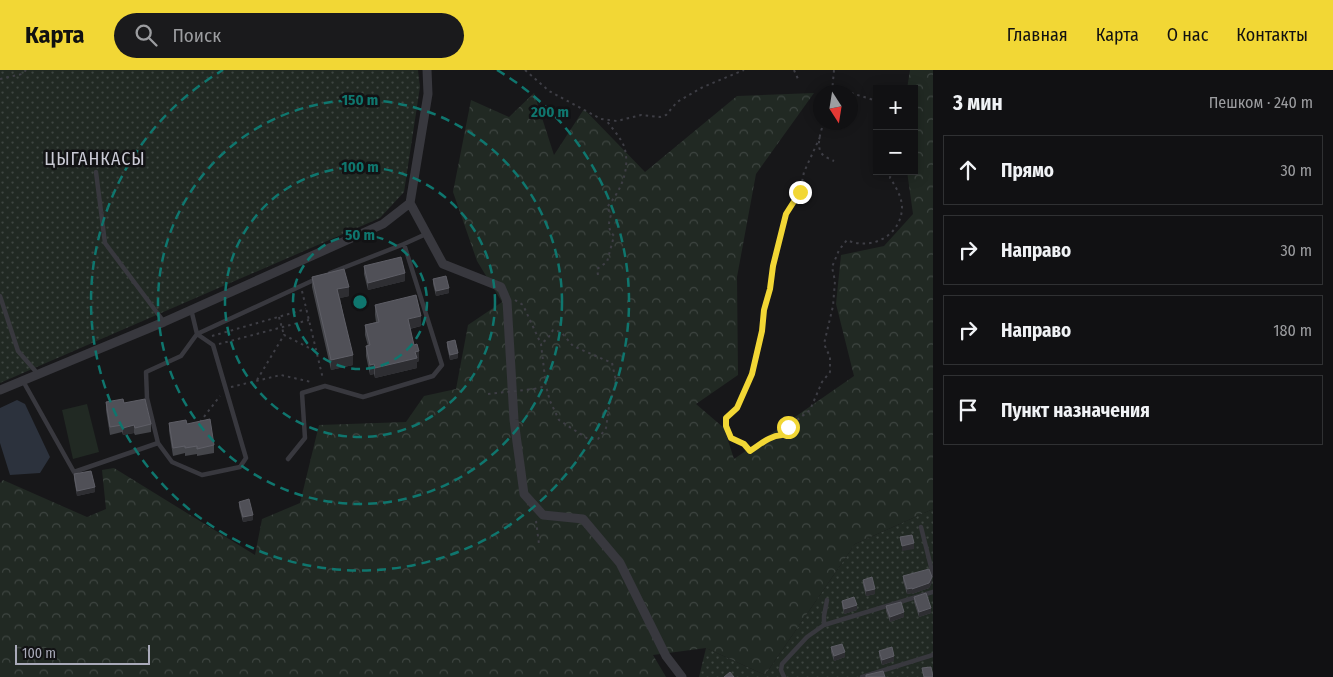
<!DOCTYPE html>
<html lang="ru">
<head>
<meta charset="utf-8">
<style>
  body { margin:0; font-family:"Fira Sans Condensed",sans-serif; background:#1a1a1c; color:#f1f3f6 }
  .controls { position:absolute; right:15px; top:15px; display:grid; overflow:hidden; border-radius:0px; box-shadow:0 2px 12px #0003 }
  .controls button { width:45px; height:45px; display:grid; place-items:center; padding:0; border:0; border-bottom:1px solid #303133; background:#111113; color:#f1f3f6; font:25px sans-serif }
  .compass { position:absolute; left:813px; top:15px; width:45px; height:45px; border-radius:50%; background:#111113; box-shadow:0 2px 12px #0003; rotate:168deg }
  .scale { position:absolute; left:15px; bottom:12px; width:135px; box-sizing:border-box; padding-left:5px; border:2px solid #a9aab9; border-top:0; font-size:14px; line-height:18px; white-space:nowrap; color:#a9aab9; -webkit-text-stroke:4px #121214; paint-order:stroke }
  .stop { position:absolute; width:15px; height:15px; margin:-11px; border:4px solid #f2d735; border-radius:50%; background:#fff }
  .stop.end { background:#f2d735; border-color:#fff; box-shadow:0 1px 5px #0008 }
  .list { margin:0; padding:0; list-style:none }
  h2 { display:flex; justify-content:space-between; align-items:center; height:65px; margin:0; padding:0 20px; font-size:21px }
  h2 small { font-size:16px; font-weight:400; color:#9c9da0 }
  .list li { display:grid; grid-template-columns:32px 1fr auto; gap:15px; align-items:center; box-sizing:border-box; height:70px; margin:0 10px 10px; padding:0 10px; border:1px solid #303133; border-radius:0px }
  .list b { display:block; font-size:19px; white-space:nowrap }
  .list em { font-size:16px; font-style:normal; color:#9c9da0 }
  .icon { flex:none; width:28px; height:28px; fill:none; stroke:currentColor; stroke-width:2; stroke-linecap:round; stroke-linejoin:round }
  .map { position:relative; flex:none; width:933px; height:607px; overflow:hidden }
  header { display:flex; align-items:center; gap:30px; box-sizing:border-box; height:70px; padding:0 25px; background:#f2d735; color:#111 }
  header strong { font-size:24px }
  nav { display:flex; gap:28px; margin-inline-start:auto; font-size:18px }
  .search { width:350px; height:45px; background:#1a1a1c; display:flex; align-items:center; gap:12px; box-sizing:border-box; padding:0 18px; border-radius:28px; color:#9c9da0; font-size:19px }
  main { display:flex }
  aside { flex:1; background:#111113 }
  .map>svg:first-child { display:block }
</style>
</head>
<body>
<header>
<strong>Карта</strong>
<div class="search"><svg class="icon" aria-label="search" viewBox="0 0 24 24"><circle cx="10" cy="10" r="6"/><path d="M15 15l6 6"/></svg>Поиск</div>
<nav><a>Главная</a><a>Карта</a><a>О нас</a><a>Контакты</a></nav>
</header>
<main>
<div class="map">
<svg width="933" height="607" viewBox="0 0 933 607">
  <defs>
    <pattern id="grass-dots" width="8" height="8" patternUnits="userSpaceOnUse" patternTransform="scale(1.25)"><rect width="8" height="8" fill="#212923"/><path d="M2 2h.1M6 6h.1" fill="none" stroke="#3e4541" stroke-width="1.8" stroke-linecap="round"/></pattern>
    <pattern id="forest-crowns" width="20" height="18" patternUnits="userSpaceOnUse" patternTransform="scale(1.25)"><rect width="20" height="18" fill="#212923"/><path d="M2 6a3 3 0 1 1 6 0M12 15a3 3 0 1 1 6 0" fill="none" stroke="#3e4541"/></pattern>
  </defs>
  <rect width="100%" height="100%" fill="#171719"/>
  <!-- grass -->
  <path fill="url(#grass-dots)" d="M0 0H418L420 17 404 122 380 148 0 313Z
    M933 439V607H699L706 578 765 605 855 474Z"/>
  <!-- forest -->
  <path fill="url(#forest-crowns)" d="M910 0H933V439L855 474 765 605 706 578 653 585 666 607H0V413L3 410 87 447 106 439 102 400 114 398 255 485 262 449 300 433 319 355 406 352 424 326 456 319 468 255 502 232 477 191 453 122 471 30 509 47 534 23 554 85 584 39 645 102 737 26 814 23 756 104 737 207 738 305 696 334 724 358 734 389 854 306 836 234 841 185 884 176 913 144 907 101H914V19H907Z"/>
  <!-- pitch -->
  <path fill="#212923" d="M87 334 99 382 73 389 62 340Z"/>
  <!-- water -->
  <path fill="#2c323d" d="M17 330 25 334 50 387 40 403 10 405 0 373V338Z"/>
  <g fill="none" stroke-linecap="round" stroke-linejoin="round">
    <!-- path -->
    <path stroke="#3e3e45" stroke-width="2" stroke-dasharray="2.5 4" stroke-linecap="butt" d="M525 0 549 21 601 49 617 51 641 45 660 47 666 45 677 32 703 17 744 0
      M794 0 798 9
      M0 9 22 4 26 0
      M832 22 834 0
      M851 23 877 31
      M824 52C821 61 815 77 823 85 825 87 830 89 834 91
      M820 67 804 102 800 122 786 144 773 196 770 219 764 240 762 261 752 304 737 338 726 348V356L731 368 743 374 750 381C761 374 769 366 782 365L788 357 810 340 822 312 830 302V287L824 274 833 236 835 211 832 197 839 180 847 170C871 181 901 166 902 138 902 127 896 117 890 108L891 101
      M598 205 597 199 607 192 614 166C608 159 608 154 611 145L607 137C621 121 631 98 624 76 620 67 612 58 606 50
      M302 221 323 309
      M515 230 523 235 541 274 546 316 550 331 559 350 588 369H598L606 358 609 337 616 311 612 293 573 276 561 262 553 260 548 268 541 274
      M279 247 284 265
      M212 266 306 239
      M219 274 309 250
      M257 310 284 265 317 282
      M231 317 281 305 311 312
      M534 319 546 316
      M200 352 220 326
      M536 451 539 474"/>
    <!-- lane -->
    <path stroke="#38383e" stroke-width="4.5" d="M96 102 105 173 164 252
      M330 203 404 174 426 164
      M0 226 18 281 38 304
      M191 239 197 264 316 209
      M197 264 213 275 246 388 240 397 202 405 172 392 158 373 147 328 146 302 181 286Z
      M23 311 74 402 158 373
      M288 389 305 368 302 323 325 316 363 327 433 306 442 295 404 174
      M921 457 933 505
      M824 555V546L827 530
      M784 607 781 600 782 594 807 567 824 555 933 522
      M862 607 933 585"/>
    <!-- street -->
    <path stroke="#38383e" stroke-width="9" d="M410 133 443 194 501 217 507 231 514 350 524 424 543 445 583 449 620 493 666 586 682 607
      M0 320 164 252 383 154 410 133 428 24 427 0"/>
    <!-- path-bridge -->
    <path stroke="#3e3e45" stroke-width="2" stroke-dasharray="2.5 4" stroke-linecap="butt" d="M488 324 534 319"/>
  </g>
  <!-- wall -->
  <path fill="#45464b" d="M364 196 405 211 368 220 364 204Z
    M312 207 349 226 340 228 353 295 331 300 312 217Z
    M433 209 449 223 436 226 433 214Z
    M375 235 421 256 410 259 414 275 419 291 417 292V298L375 308 374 304 370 305 366 286V276H368L365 265V255L376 252 375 245Z
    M447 272 458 288 450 290 447 277Z
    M106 332 124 333 151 354V362L135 365 134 363 123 365 122 362 110 365 106 340Z
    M169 353 187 354 214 375V383L197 386V384L185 386V383L173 386 169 361Z
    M74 404 95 422 77 426 74 409Z
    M239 432 253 450 243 452 239 437Z
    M903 506 932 512 929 518 912 524V523L907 524 903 511Z
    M863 510 875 524 866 526 863 515Z
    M914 527 931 543 919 547 914 532Z
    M842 531 857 540 844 544 842 536Z
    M886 536 904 547 890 552 886 541Z
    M831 577 845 587 834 591 831 582Z
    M879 581 894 591 882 595 879 586Z"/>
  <!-- shaded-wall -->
  <path fill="#2e2e32" d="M405 203V211L368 220V213Z
    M349 217V226L337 229V219Z
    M449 218V223L436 226V221Z
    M421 246V256L408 259V249Z
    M419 281V291L417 292V298L375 308V298Z
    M458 283V288L450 290V285Z
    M353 285V295L331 300V290Z
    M374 294V304L370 305V295Z
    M134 355V363L123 365V358Z
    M95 417V422L77 426V421Z
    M253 445V450L243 452V447Z
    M914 473V479L902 481V476Z
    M932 507V512L929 518 912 524V519Z
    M912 518V523L907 524V519Z
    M875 519V524L866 526V521Z
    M857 535V540L844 544V539Z
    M931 538V543L919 547V542Z
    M904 542V547L890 552V547Z
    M845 582V587L834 591V586Z
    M894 586V591L882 595V590Z"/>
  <!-- building -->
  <path fill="#505057" stroke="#5e5e66" d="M401 187 405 203 368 213 364 196Z
    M344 199 349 217 337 219 353 285 331 290 312 207Z
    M446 206 449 218 436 221 433 209Z
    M416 225 421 246 408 249 414 275 417 274 419 281 415 282 417 288 375 298 374 294 370 295 366 276 370 275 365 255 379 252 375 235Z
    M455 270 458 283 450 285 447 272Z
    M123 329 124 333 145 329 151 354 135 358 134 355 123 358 122 355 110 357 106 332Z
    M210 349 214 375 197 379V376L185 378V376L173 378 169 353 186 350 187 354Z
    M91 401 95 417 77 421 74 404Z
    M249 429 253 445 243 447 239 432Z
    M912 465 914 473 902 476 900 467Z
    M929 499 932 507 929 513 912 519V518L907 519 903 506Z
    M872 507 875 519 866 521 863 510Z
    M926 523 931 538 919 542 914 527Z
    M854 527 857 535 844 539 842 531Z
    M901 532 904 542 890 547 886 536Z
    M842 574 845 582 834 586 831 577Z
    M892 577 894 586 882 590 879 581Z
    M931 597 933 607H924L922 598Z
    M883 601 885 607H866V605Z
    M730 602 734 607H724Z"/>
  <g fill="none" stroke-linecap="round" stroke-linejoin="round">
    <!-- route -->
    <path stroke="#f2d735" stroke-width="6" d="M788 357 782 365C769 366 761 374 750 381L744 374 731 368 726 356V348L737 338 752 304 762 261 764 240 770 219 773 196 786 144 800 122"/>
  </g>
  <!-- distance rings -->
  <g fill="none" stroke="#0f766e" stroke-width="2.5" stroke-dasharray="9 6">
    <circle cx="360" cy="232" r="67"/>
    <circle cx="360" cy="232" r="135"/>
    <circle cx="360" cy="232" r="202"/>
    <path d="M497 0A269 269 0 1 1 223 0"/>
  </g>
  <g text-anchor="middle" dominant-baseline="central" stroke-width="5" stroke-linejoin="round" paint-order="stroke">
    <!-- neighbourhood labels -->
    <g font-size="18" letter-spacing="1" fill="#cacad5" stroke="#121214">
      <text x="95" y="89">ЦЫГАНКАСЫ</text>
    </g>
  </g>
  <circle cx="360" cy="232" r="8" fill="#0f766e" stroke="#121214" stroke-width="2.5"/>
  <g font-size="15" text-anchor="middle" font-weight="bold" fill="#0f766e" stroke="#121214" stroke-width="5" stroke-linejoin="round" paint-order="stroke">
    <text x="360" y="35">150 m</text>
    <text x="550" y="47">200 m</text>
    <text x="360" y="102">100 m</text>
    <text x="360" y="170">50 m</text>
  </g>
</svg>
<div class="controls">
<button>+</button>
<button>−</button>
</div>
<svg class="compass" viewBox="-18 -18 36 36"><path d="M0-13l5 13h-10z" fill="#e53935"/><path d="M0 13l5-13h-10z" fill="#9c9da0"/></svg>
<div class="scale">100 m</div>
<div class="stop" style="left:788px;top:357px"></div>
<div class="stop end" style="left:800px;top:122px"></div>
</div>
<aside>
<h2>3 мин<small>Пешком · 240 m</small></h2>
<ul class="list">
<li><svg class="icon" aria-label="ahead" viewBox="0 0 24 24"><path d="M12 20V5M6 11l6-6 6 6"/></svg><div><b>Прямо</b></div><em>30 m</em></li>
<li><svg class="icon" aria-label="right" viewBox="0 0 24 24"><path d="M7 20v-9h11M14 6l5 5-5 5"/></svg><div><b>Направо</b></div><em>30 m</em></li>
<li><svg class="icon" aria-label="right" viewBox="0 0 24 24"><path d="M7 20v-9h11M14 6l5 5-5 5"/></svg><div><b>Направо</b></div><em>180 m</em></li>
<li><svg class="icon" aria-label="arrive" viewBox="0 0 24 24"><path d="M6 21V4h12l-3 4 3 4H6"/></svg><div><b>Пункт назначения</b></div></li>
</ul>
</aside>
</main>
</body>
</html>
